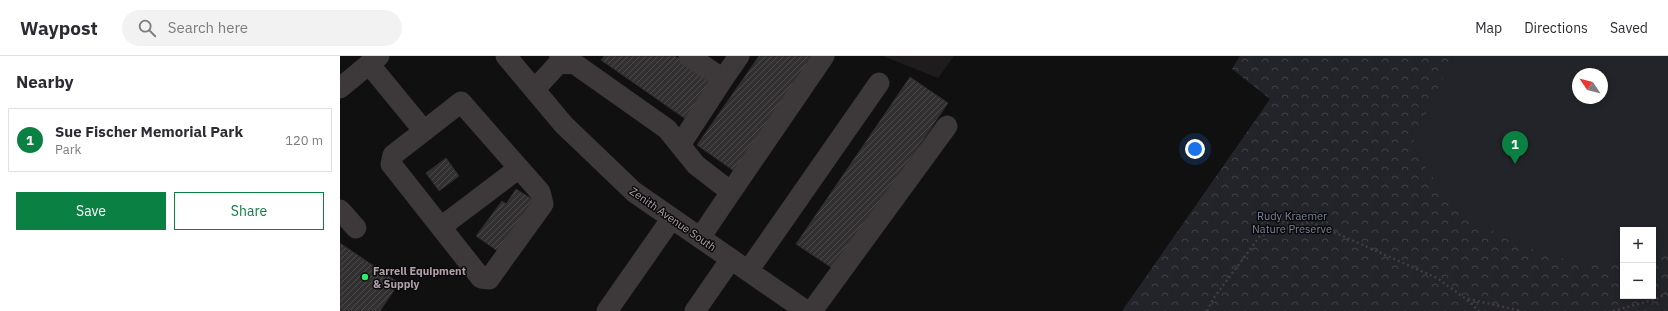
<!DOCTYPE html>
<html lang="en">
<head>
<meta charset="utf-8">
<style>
  body { margin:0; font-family:"IBM Plex Sans",sans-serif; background:#f2f2f3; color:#2b2b33 }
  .controls { position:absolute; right:12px; bottom:12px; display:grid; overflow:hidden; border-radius:0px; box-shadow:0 2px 6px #0003 }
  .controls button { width:36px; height:36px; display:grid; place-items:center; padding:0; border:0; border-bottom:1px solid #e1e1e2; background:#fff; color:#2b2b33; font:20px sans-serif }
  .compass { position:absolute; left:1232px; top:12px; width:36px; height:36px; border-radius:50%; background:#fff; box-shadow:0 2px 6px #0003; rotate:305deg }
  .you { position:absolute; left:855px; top:93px; width:14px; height:14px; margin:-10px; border:3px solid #fff; border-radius:50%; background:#1a73e8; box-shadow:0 0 0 6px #1a73e833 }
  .badge { display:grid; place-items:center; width:26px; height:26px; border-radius:50%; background:#0b8043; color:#fff; font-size:13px; font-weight:700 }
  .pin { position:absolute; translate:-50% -33px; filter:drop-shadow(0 1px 2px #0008) }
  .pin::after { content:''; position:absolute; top:21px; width:14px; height:12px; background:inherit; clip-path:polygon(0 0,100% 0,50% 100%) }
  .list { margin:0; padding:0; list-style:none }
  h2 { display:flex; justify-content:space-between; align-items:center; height:52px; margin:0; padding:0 16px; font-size:17px }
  h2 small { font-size:13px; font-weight:400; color:#7c7c81 }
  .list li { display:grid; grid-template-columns:26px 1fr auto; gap:12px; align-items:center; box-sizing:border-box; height:64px; margin:0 8px 8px; padding:0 8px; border:1px solid #e1e1e2; border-radius:0px }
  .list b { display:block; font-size:15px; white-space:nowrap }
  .list p { margin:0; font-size:13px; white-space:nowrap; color:#7c7c81 }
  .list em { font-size:13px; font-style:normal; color:#7c7c81 }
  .actions { display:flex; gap:8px; padding:12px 16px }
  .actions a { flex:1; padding:9px 0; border:1px solid #0b8043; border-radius:0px; text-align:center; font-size:14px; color:#0b8043 }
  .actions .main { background:#0b8043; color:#fff }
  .icon { flex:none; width:22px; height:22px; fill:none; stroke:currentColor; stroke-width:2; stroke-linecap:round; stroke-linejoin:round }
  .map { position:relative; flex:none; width:1328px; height:255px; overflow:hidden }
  header { display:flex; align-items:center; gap:24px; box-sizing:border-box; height:56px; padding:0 20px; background:#fff; border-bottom:1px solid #e1e1e2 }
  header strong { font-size:19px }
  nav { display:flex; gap:22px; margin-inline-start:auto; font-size:14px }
  .search { width:280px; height:36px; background:#f2f2f3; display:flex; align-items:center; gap:10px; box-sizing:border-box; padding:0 14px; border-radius:22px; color:#7c7c81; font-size:15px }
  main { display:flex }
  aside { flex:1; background:#fff }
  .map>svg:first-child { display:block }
</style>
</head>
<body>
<header>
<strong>Waypost</strong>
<div class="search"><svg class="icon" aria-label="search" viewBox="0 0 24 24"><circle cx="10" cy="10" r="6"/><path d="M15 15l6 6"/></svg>Search here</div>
<nav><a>Map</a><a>Directions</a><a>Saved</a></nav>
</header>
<main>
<aside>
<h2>Nearby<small></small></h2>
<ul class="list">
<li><span class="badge">1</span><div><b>Sue Fischer Memorial Park</b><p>Park</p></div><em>120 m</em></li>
</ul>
<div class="actions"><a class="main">Save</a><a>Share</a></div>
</aside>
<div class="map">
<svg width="1328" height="255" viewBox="0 0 1328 255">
  <defs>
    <pattern id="forest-crowns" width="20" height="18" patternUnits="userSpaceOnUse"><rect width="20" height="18" fill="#22242a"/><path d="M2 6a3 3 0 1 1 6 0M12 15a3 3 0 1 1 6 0" fill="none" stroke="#404146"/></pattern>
    <pattern id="building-hatch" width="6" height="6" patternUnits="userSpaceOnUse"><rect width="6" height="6" fill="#333031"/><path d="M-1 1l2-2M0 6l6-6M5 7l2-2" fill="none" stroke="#4e4b4c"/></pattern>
  </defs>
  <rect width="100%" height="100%" fill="#111010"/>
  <!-- built -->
  <path fill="#1e1c1d" d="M543 0H614L598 22Z"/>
  <!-- forest -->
  <path fill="url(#forest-crowns)" fill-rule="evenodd" d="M900 0H1328V255H782L930 43 892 13ZM1238 18H1262V42H1238ZM1283 174H1313V240H1283Z"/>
  <!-- pitch -->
  <path fill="#22242a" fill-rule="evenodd" d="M1113 0H1328V196L1313 200V174H1283V204C1269 205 1254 209 1240 207 1231 206 1222 202 1214 200 1152 183 1101 146 1072 88ZM1238 18H1262V42H1238Z"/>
  <!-- building -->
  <path fill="url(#building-hatch)" stroke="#2d2a2b" d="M264 0H335L373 27 347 64 261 4Z
    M419 0H473L394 115 357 89Z
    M570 21 608 47 495 214 456 188Z
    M106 102 119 120 99 135 86 117Z
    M176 133 195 145 159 196 136 180 162 145 166 148Z
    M0 187 59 227 40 255H0Z"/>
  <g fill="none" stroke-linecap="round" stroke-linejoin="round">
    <!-- path -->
    <path stroke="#423b40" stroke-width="2.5" stroke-dasharray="2 3" stroke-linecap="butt" d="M1128 243 1182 255
      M867 255 873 243 920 180 971 166 1097 222 1126 243 1139 255
      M1273 255 1316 243 1328 236"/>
    <!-- minor -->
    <path stroke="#3d383a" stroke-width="21" d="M166 0 224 69 294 136 466 255
      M349 0 383 23 399 0
      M219 7 235 8 327 73 356 109 391 136 360 182
      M29 8 84 75 53 99 51 108 141 222 149 223 203 148 200 136 121 46 84 75
      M0 32 39 0
      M195 33 219 7 220 0
      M340 89 383 23
      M391 136 484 0
      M0 154 16 172
      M101 171 179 112
      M408 215 539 27
      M267 255 332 162
      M355 255 391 203
      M472 255 607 70"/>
  </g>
  <!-- markers -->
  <circle fill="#2fea6d" stroke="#0c0b0b" stroke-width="1.5" cx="25" cy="221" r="4"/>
  <g text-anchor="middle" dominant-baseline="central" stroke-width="3" stroke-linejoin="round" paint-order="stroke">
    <!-- park labels -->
    <g font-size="11" fill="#79829c" stroke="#0c0b0b">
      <text x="952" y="160">Rudy Kraemer<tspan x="952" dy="13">Nature Preserve</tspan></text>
    </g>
    <!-- street labels -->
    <g font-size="11" fill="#b1a1ac" stroke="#0c0b0b">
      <text transform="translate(333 163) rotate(35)">Zenith Avenue South</text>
    </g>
    <!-- poi labels -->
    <g font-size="11" font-weight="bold" fill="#b1a1ac" stroke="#0c0b0b" text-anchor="start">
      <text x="33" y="215">Farrell Equipment<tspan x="33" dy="13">&amp; Supply</tspan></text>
    </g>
  </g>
</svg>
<div class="controls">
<button>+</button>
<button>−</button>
</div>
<svg class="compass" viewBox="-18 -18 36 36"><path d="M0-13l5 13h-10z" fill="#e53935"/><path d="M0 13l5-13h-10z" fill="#7c7c81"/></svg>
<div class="you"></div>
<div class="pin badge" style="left:1175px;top:108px">1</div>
</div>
</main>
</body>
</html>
